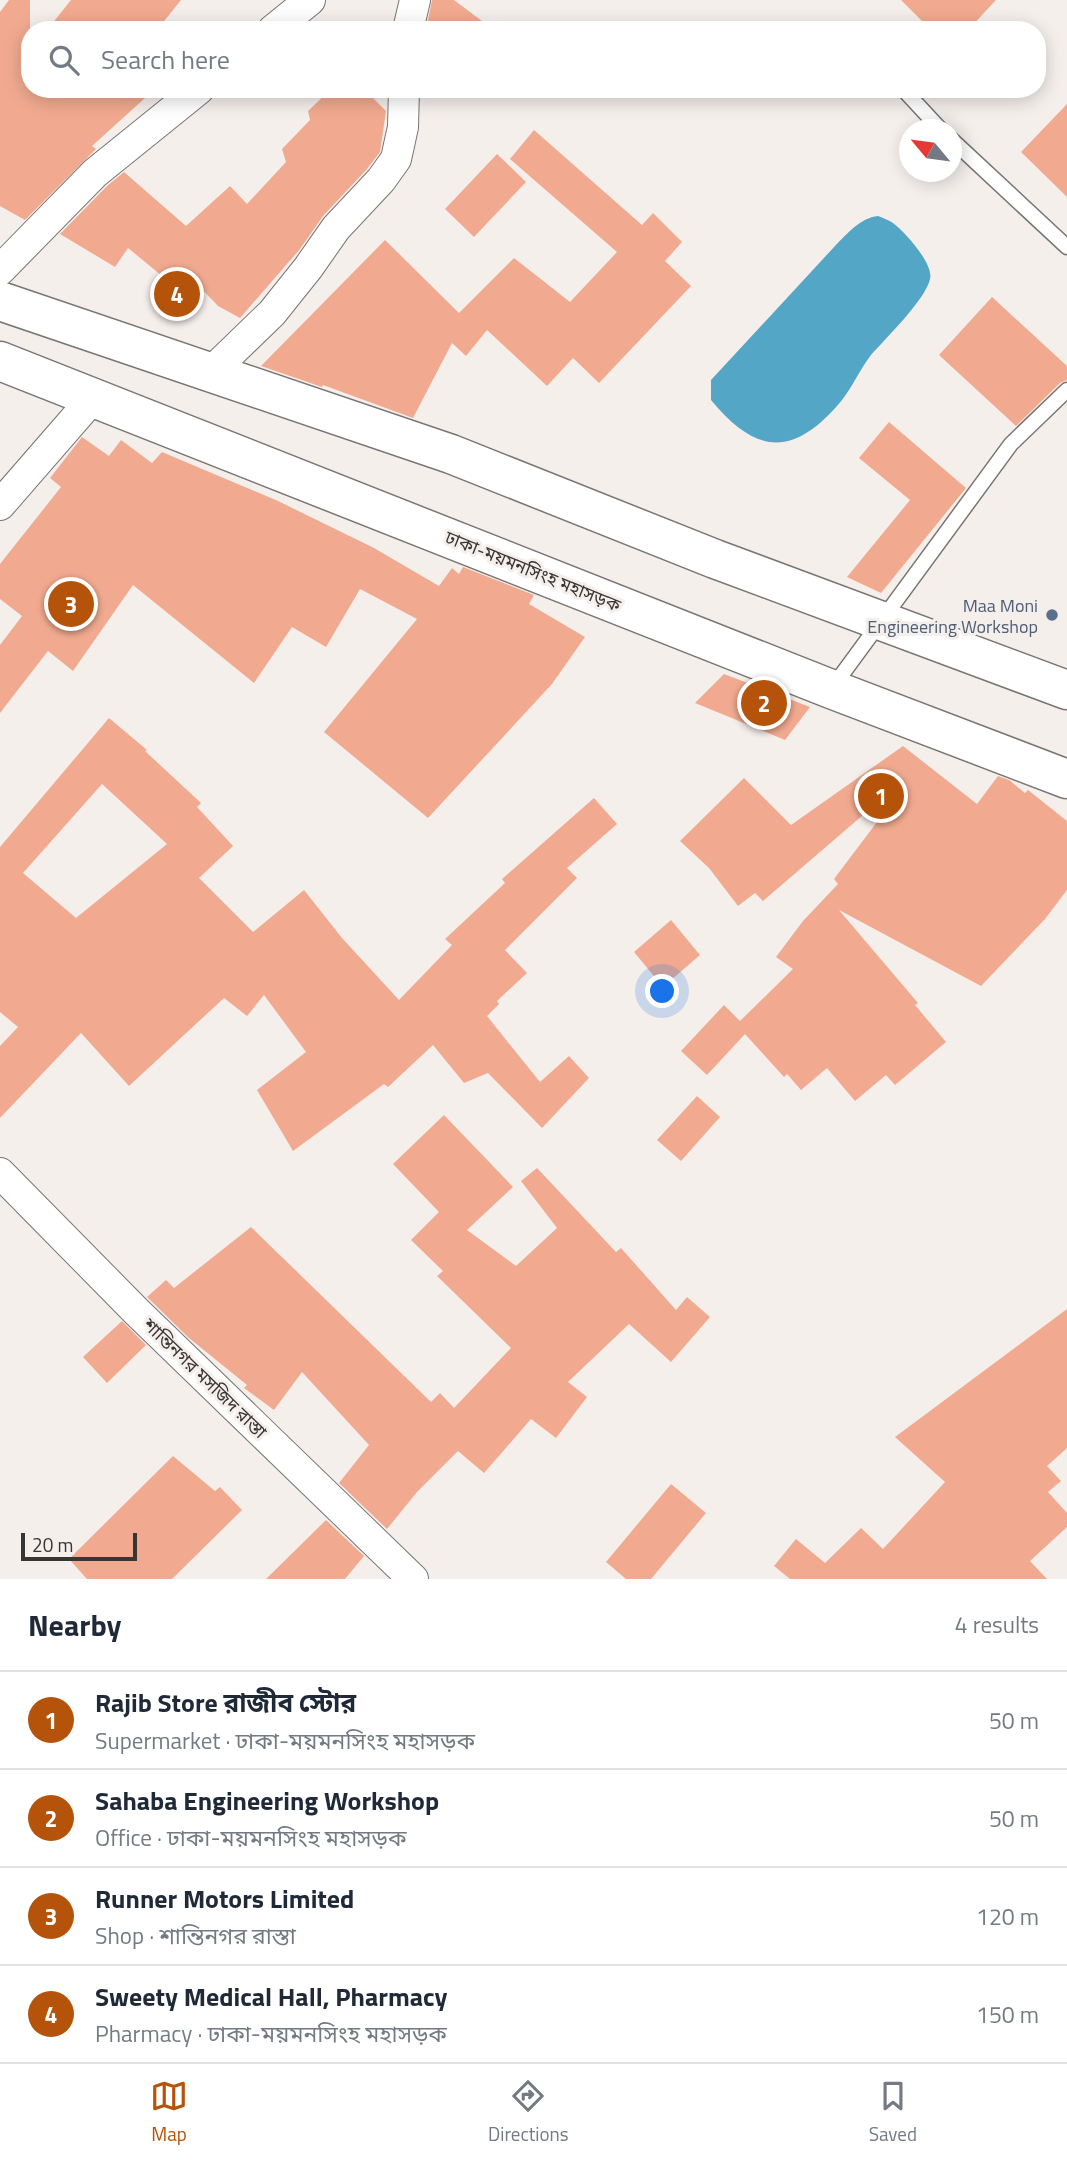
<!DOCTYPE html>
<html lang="en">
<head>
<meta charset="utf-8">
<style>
  body { margin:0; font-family:"Titillium Web","Noto Sans Bengali",sans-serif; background:#f2f2f3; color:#1f2937 }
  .compass { position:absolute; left:899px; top:119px; width:63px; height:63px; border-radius:50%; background:#fff; box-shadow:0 4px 18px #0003; rotate:299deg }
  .scale { position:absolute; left:21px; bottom:18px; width:116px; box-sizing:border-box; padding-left:7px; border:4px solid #383535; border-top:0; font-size:19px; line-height:24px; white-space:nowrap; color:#383535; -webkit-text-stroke:5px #f5efec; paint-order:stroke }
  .you { position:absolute; left:663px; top:992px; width:24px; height:24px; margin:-18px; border:5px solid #fff; border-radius:50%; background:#1a73e8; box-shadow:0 0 0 10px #1a73e833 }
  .badge { display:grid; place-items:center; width:46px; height:46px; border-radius:50%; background:#b45309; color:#fff; font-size:23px; font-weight:700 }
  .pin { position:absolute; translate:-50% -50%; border:4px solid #fff; box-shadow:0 2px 7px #0006 }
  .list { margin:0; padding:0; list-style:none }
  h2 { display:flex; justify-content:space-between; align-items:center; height:91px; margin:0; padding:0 28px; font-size:30px }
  h2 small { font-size:23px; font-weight:400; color:#747a83 }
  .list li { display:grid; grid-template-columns:46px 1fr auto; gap:21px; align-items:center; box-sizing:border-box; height:98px; padding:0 28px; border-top:2px solid #e0e1e3 }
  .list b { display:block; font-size:26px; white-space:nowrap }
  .list p { margin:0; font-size:23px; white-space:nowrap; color:#747a83 }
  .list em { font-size:23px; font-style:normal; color:#747a83 }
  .icon { flex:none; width:38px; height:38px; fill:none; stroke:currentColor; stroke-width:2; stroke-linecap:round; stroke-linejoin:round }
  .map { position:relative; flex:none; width:1067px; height:1579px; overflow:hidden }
  .search { position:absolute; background:#fff; box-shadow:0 4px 18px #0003; left:21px; right:21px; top:21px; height:77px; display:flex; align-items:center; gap:18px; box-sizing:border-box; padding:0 24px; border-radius:28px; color:#747a83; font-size:26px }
  .sheet { height:483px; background:#fff }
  nav { display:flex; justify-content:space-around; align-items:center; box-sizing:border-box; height:98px; border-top:2px solid #e0e1e3; background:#fff; font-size:19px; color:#747a83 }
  nav a { display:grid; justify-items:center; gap:4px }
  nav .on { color:#b45309 }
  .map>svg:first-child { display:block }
</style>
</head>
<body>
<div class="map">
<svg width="1067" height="1579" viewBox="0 0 1067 1579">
  <rect width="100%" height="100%" fill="#f5efec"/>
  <!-- water -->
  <path fill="#54a6c6" d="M878 216C883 218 889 220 893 223 905 232 934 264 930 279 926 299 886 338 871 355 860 369 853 386 842 400 795 457 757 456 711 400V380L835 246C847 234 860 218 878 216Z"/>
  <!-- building -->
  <path fill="#f1aa8f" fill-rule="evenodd" d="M9 0H30V89H155L92 146 96 149 25 220 0 206V12Z
    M71 0H181L157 30H47Z
    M432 0H454L494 30H426Z
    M901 0H996L968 30H931Z
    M331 89H364L386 111 380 152 367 169 323 216 300 249 240 318 218 306 181 267 167 280 128 248 115 267 60 234 107 186 124 172 186 226 230 186 247 204 286 162 282 149 310 120 308 111Z
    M1067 104V197L1021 152Z
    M534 130 642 225 653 213 682 242 665 261 691 286 599 383 573 358 547 386 487 330 466 356 452 343 413 418 323 385 322 387 261 366 385 240 459 313 514 258 570 302 617 252 510 159Z
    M497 154 526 182 474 237 445 209Z
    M992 297 1067 366V380L1060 383 1016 426 939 355Z
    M889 422 966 488 881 593 847 577 910 500 859 458Z
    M82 437 109 456 121 440 152 463 162 452 278 501 374 548 439 586 452 568 459 574 463 567 534 595 529 604 585 637 552 684 428 818 324 732 417 619 360 589 326 647 292 627 254 683 133 585 73 671 48 651 0 713V645L22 616 0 599V564L61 487 50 478Z
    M724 674 810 707 785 740 695 703Z
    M109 718 147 750 145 751 201 803 197 807 233 846 199 878 253 932 304 890 342 938 399 1000 452 945 445 939 505 883 502 879 594 798 617 824 567 868 577 878 505 950 527 973 497 1001 499 1004 487 1016 540 1082 569 1056 589 1078 542 1128 488 1073 464 1083 433 1045 388 1087 384 1084 293 1151 257 1090 306 1052 264 995 247 1016 224 998 129 1086 81 1033 0 1118V1046L18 1027 0 1012V847ZM102 784 167 844 76 918 23 873Z
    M903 746 977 804 998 776 1009 780 1025 793 1028 790 1067 821V890L1045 919 981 986 839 910 918 1003 915 1005 946 1042 895 1085 886 1075 855 1101 827 1068 801 1090 787 1074 784 1077 745 1034 707 1075 681 1051 724 1005 740 1021 793 969 776 957 803 921 838 884 834 879 880 818 870 809 763 901 755 893 738 906 709 868 680 841 744 778 791 825Z
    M671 920 700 955 663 987 634 952Z
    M697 1096 720 1117 681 1161 657 1140Z
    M444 1115 513 1187 467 1230 516 1266 557 1228 521 1181 537 1168 616 1252 621 1248 676 1310 687 1297 710 1317 671 1362 629 1324 568 1382 587 1397 556 1438 531 1419 484 1473 458 1451 417 1492 387 1529 339 1483 369 1445 302 1372 274 1410 244 1388 247 1385 189 1338 147 1297 166 1280 174 1288 251 1227 431 1402 440 1393 454 1408 511 1348 437 1276 443 1271 411 1240 439 1212 393 1164Z
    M1067 1309V1448L1047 1466 1061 1481 1048 1492 1067 1513V1527L1030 1561 1047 1579H790L774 1566 796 1539 825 1563 861 1528 883 1549 945 1482 895 1437Z
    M122 1321 146 1345 107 1383 83 1357Z
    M173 1456 215 1491 220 1487 242 1510 172 1579H87L69 1559Z
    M671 1484 706 1513 651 1579H626L606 1562Z
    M326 1520 364 1556 345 1579H266Z"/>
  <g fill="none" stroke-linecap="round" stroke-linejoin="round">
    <defs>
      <path id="lane" d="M903 89 941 130
        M951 139 1067 247
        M832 688 1011 444 1067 390"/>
      <path id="street" d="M273 30 310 0
        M408 30 415 0
        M0 270 95 173 199 89
        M211 372 272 313 308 268 336 228 381 180 396 159 403 127 404 89
        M0 505 93 398
        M0 1173 137 1312 413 1579"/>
      <path id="secondary" d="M0 301 451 454 715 559 1067 690
        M0 361 831 689 1067 779"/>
    </defs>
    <!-- lane casing -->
    <use href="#lane" stroke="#7a7573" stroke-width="17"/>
    <!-- street casing -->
    <use href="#street" stroke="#7a7573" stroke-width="32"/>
    <!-- secondary casing -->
    <use href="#secondary" stroke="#7a7573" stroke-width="41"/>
    <!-- lane -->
    <use href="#lane" stroke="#fff" stroke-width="14"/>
    <!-- street -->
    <use href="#street" stroke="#fff" stroke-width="30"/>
    <!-- secondary -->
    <use href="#secondary" stroke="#fff" stroke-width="38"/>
  </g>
  <!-- markers -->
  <circle fill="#5c6f8a" stroke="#f5efec" stroke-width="2.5" cx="1052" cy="615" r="7"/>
  <g text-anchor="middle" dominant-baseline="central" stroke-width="6" stroke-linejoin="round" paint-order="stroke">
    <!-- street labels -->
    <g font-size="18" fill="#383535" stroke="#f5efec">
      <text transform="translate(533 571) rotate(22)">ঢাকা-ময়মনসিংহ মহাসড়ক</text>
      <text transform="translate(205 1378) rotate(44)">শান্তিনগর মসজিদ রাস্তা</text>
    </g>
    <!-- service labels -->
    <g font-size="18" fill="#4e5e75" stroke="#f5efec" text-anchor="end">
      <text x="1038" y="605">Maa Moni<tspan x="1038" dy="21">Engineering Workshop</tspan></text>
    </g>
  </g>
</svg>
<svg class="compass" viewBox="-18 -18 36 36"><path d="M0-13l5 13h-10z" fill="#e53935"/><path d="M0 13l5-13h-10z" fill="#747a83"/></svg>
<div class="scale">20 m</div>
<div class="you"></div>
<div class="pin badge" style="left:881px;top:796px">1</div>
<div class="pin badge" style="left:764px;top:703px">2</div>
<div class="pin badge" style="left:71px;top:604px">3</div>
<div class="pin badge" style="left:177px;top:294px">4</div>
<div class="search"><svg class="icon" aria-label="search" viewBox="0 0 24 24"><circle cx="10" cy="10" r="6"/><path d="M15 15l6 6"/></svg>Search here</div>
</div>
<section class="sheet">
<h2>Nearby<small>4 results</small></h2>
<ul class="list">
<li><span class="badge">1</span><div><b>Rajib Store রাজীব স্টোর</b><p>Supermarket · ঢাকা-ময়মনসিংহ মহাসড়ক</p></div><em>50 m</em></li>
<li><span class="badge">2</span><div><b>Sahaba Engineering Workshop</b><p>Office · ঢাকা-ময়মনসিংহ মহাসড়ক</p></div><em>50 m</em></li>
<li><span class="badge">3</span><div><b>Runner Motors Limited</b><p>Shop · শান্তিনগর রাস্তা</p></div><em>120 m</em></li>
<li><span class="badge">4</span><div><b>Sweety Medical Hall, Pharmacy</b><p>Pharmacy · ঢাকা-ময়মনসিংহ মহাসড়ক</p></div><em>150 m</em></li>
</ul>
</section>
<nav>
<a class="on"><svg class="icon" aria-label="map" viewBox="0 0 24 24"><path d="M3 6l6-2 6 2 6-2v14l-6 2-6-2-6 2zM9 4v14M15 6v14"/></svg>Map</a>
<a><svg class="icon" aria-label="directions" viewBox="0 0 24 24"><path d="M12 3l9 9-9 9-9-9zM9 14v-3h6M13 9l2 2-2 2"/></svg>Directions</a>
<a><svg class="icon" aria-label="saved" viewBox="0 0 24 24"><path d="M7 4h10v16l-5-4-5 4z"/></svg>Saved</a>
</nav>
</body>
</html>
